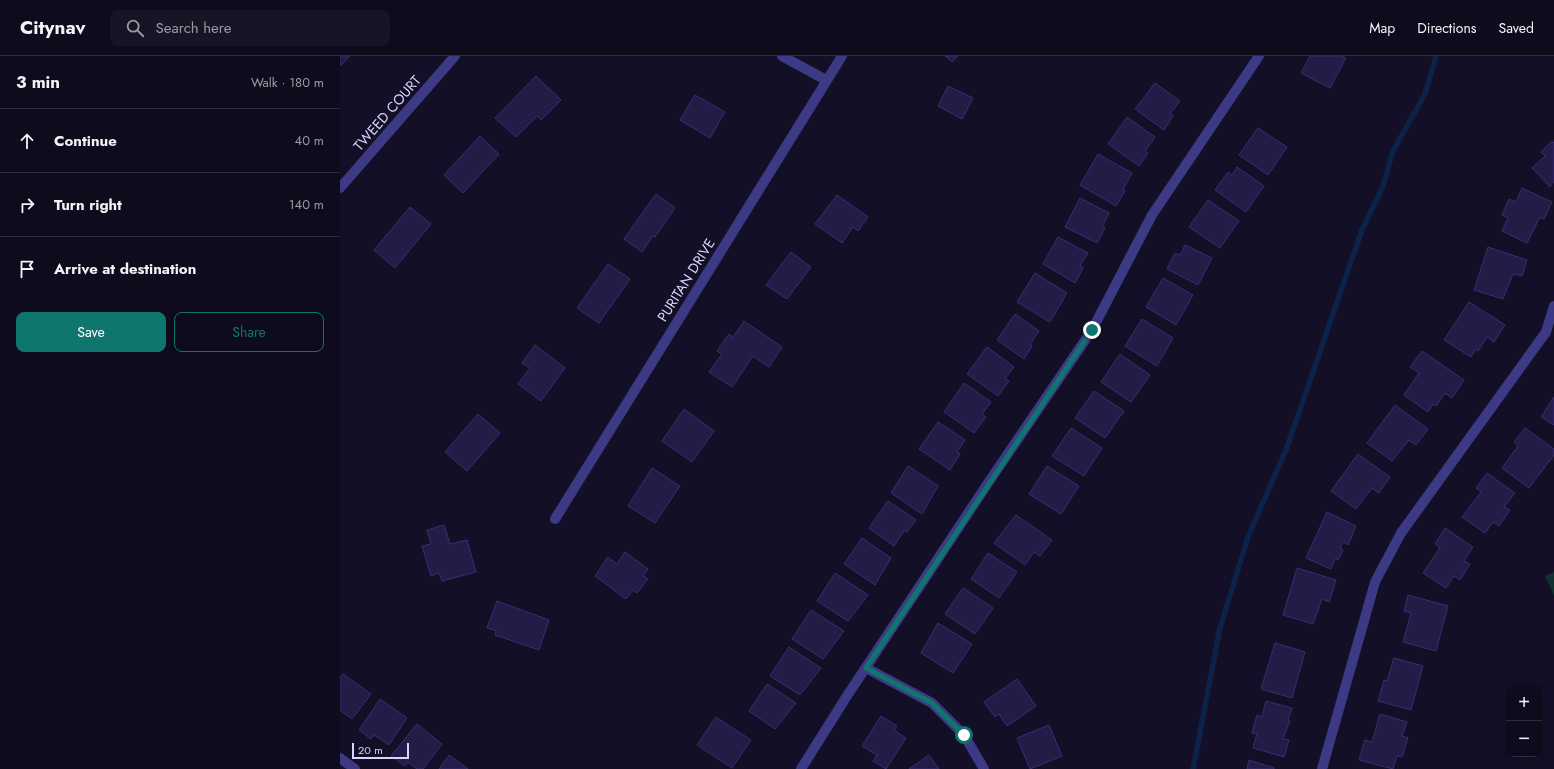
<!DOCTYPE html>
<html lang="en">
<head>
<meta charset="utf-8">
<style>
  body { margin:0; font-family:Jost,sans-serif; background:#171425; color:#f1f3f6 }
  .controls { position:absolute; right:12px; bottom:12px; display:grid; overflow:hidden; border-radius:8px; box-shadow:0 4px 16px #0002 }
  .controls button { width:36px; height:36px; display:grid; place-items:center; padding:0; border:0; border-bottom:1px solid #2e2b3b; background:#0e0b1c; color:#f1f3f6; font:20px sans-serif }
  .scale { position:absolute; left:12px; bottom:10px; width:57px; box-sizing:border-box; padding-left:4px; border:2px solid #d9d4ff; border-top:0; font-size:11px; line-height:14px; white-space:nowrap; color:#d9d4ff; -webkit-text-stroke:3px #130f26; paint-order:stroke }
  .stop { position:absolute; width:12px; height:12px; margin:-9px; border:3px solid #0f766e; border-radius:50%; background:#fff }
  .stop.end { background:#0f766e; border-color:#fff; box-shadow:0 1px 4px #0008 }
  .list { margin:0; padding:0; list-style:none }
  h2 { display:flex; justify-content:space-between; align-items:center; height:52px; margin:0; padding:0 16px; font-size:17px }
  h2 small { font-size:13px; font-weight:400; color:#9b9ba3 }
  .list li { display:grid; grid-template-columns:26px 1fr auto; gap:12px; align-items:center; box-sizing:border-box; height:64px; padding:0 16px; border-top:1px solid #2e2b3b }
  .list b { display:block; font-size:15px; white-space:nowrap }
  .list em { font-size:13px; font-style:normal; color:#9b9ba3 }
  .actions { display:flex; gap:8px; padding:12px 16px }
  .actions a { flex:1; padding:9px 0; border:1px solid #0f766e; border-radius:8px; text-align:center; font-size:14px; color:#0f766e }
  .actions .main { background:#0f766e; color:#fff }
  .icon { flex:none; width:22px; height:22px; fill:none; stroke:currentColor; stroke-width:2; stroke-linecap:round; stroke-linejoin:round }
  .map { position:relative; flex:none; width:1214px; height:713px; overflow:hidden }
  header { display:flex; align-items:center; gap:24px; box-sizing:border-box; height:56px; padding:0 20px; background:#0e0b1c; border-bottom:1px solid #2e2b3b }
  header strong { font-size:19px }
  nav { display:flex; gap:22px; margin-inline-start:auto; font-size:14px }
  .search { width:280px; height:36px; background:#171425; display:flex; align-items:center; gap:10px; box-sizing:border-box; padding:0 14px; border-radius:8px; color:#9b9ba3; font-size:15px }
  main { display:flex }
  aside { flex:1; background:#0e0b1c }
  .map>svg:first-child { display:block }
</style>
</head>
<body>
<header>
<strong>Citynav</strong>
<div class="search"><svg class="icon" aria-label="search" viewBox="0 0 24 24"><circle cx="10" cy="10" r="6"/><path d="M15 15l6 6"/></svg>Search here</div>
<nav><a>Map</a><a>Directions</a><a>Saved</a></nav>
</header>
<main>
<aside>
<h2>3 min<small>Walk · 180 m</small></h2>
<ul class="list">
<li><svg class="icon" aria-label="ahead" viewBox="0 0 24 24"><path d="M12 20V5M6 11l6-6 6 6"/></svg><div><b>Continue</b></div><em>40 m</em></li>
<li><svg class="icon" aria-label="right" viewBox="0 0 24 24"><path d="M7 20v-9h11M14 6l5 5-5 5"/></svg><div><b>Turn right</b></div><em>140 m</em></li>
<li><svg class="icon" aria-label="arrive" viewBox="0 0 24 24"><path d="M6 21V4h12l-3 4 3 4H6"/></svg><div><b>Arrive at destination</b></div></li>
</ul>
<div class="actions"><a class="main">Save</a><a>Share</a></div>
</aside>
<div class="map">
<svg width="1214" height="713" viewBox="0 0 1214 713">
  <rect width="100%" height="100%" fill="#130f26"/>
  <!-- green -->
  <path fill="#12302f" d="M1214 516V540L1205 520Z"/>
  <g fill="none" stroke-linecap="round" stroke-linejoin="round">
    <!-- stream -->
    <path stroke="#0c2248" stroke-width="5.5" d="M853 713 880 572 908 481 946 394 1022 174 1043 130 1053 95 1085 38 1096 0"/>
  </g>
  <!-- building -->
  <path fill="#241b47" stroke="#3b2d73" d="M0 0H10L0 10Z
    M605 0H618L612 6Z
    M970 0H1001L1006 2 990 32 961 17Z
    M196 20 221 44 201 64 197 60 176 81 155 62Z
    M815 27 840 45 830 58 833 60 824 74 795 53Z
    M608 30 633 42 622 63 598 50Z
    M355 39 385 56 370 82 340 64Z
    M787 61 815 81 805 95 808 97 799 110 768 88Z
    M918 72 947 91 928 119 899 99Z
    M140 80 159 98 123 137 104 119Z
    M1212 85 1214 87V126L1210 131 1192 112 1205 100 1201 96Z
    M758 98 792 117 783 133 785 135 776 150 740 129Z
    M897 111 924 130 906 156 875 134 888 116 892 119Z
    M1182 132 1212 146 1204 163 1200 161 1187 187 1162 175 1168 162 1162 159 1169 143 1176 146Z
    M316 138 335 152 315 181 313 180 302 196 284 183Z
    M497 139 528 161 518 175 513 171 502 187 475 168Z
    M740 142 769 157 762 171 765 172 757 187 725 171Z
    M868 144 899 165 880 192 849 171Z
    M70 151 91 168 55 212 34 194Z
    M718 181 748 197 740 210 743 212 735 227 703 208Z
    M845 189 872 202 858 229 827 213 835 197 840 199Z
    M1148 191 1187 204 1182 220 1173 218 1163 243 1134 234Z
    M451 196 471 211 447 243 426 229Z
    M268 208 290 223 259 267 237 252Z
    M695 217 727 237 710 266 677 246Z
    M823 222 853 239 836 269 806 251Z
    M1129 246 1165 269 1154 286 1147 281 1138 295 1136 293 1131 301 1104 284Z
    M675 258 699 275 690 288 692 290 684 303 657 284Z
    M802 263 833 282 817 310 785 290Z
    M404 265 442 291 429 311 413 300 392 331 369 316 382 298 377 295 389 278 393 281Z
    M195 289 225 312 201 345 178 328 190 312 182 307Z
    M647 291 674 311 665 323 669 325 658 340 627 318Z
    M1082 295 1124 324 1112 342 1105 337 1096 350 1093 348 1088 356 1064 339 1079 317 1070 311Z
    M780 298 810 319 791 346 761 326Z
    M624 327 651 346 642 358 646 361 634 377 604 356Z
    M754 335 784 355 765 382 735 362Z
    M1214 341V369L1201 361Z
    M1055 349 1088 373 1076 389 1069 384 1052 405 1027 387Z
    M344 353 374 375 352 406 322 385Z
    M138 358 160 377 127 415 105 396Z
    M598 366 625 384 617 396 620 398 610 414 579 393Z
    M731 372 762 392 744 420 712 400Z
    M1185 372 1214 393V399L1189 432 1162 412 1178 390 1174 386Z
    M1018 398 1050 421 1039 437 1032 432 1016 453 991 435Z
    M568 410 598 430 582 458 551 437Z
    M707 410 739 430 721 458 689 438Z
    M312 412 340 430 315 467 288 450Z
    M1147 417 1175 437 1164 451 1170 454 1159 470 1153 466 1145 477 1122 461 1141 436 1136 432Z
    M548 445 576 464 567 476 565 474 554 490 529 472Z
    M987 456 1016 470 1008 489 1003 486 1000 492 1003 494 998 504 995 503 991 513 966 502Z
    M676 459 712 484 700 500 694 496 685 509 654 487Z
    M104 469 110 488 127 484 136 516 102 525 99 517 91 520 82 490 91 488 87 474Z
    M1105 472 1133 491 1124 505 1130 508 1120 524 1114 520 1106 532 1083 517 1100 492 1095 488Z
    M522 482 551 502 535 529 504 508Z
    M285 496 308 513 303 520 308 523 297 537 293 534 286 543 255 520 268 501 277 508Z
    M648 497 677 516 659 542 631 523Z
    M957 512 996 524 989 546 982 543 973 568 943 559Z
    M495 517 528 539 508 565 477 545Z
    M623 532 653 552 635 578 605 558Z
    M1068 539 1108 550 1096 595 1063 586 1071 557 1064 555Z
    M157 545 209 564 199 594 155 579 156 575 147 572Z
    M471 554 504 575 483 603 452 583Z
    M598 567 632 588 613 617 581 597Z
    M935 587 965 596 952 642 921 633Z
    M449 591 481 612 460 639 430 620Z
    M1054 602 1083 610 1071 654 1038 645 1044 624 1047 625Z
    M3 618 31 638 12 663 0 654V622Z
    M677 623 696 650 667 670 659 658 655 661 644 646Z
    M427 628 456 647 435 673 409 655Z
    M40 643 67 662 49 689 34 679 31 683 19 674Z
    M926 645 952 652 948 664 950 665 943 683 949 684 944 701 913 692 917 678 912 677 917 659 922 661Z
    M1040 658 1067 666 1062 680 1068 682 1062 701 1057 700 1053 713 1019 704 1025 684 1032 686Z
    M541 660 557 670 554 674 566 682 546 713 533 705 537 699 522 690Z
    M376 661 411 684 392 712 357 689Z
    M77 668 102 688 83 713H77L68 706 65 710 51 700Z
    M709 669 722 700 690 713 677 682Z
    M109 699 128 713H99Z
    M589 699 599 713H569Z
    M909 704 934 712V713H907Z"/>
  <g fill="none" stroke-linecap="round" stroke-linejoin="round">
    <!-- minor -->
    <path stroke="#3d3a85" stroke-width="10" d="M442 0 486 24
      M0 132 115 0
      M215 463 502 0
      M526 612 592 647 624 679 644 713
      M0 702 15 713
      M461 713 505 643 648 427 752 274 812 159 919 0
      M982 713 1035 526 1061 477 1206 276 1214 250"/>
  </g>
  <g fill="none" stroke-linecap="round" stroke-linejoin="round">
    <!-- route -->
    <path stroke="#0f766e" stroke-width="5" d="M624 679 592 647 526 612 752 274"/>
  </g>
  <g text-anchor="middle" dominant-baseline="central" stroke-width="3.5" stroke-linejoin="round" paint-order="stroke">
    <!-- street labels -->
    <g font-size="14" fill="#d9d4ff" stroke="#130f26">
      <text transform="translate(47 57) rotate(-49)">TWEED COURT</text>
      <text transform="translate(346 224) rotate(-58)">PURITAN DRIVE</text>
    </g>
  </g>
</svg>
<div class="controls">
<button>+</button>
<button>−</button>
</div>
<div class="scale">20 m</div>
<div class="stop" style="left:624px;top:679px"></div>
<div class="stop end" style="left:752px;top:274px"></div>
</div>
</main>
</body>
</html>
